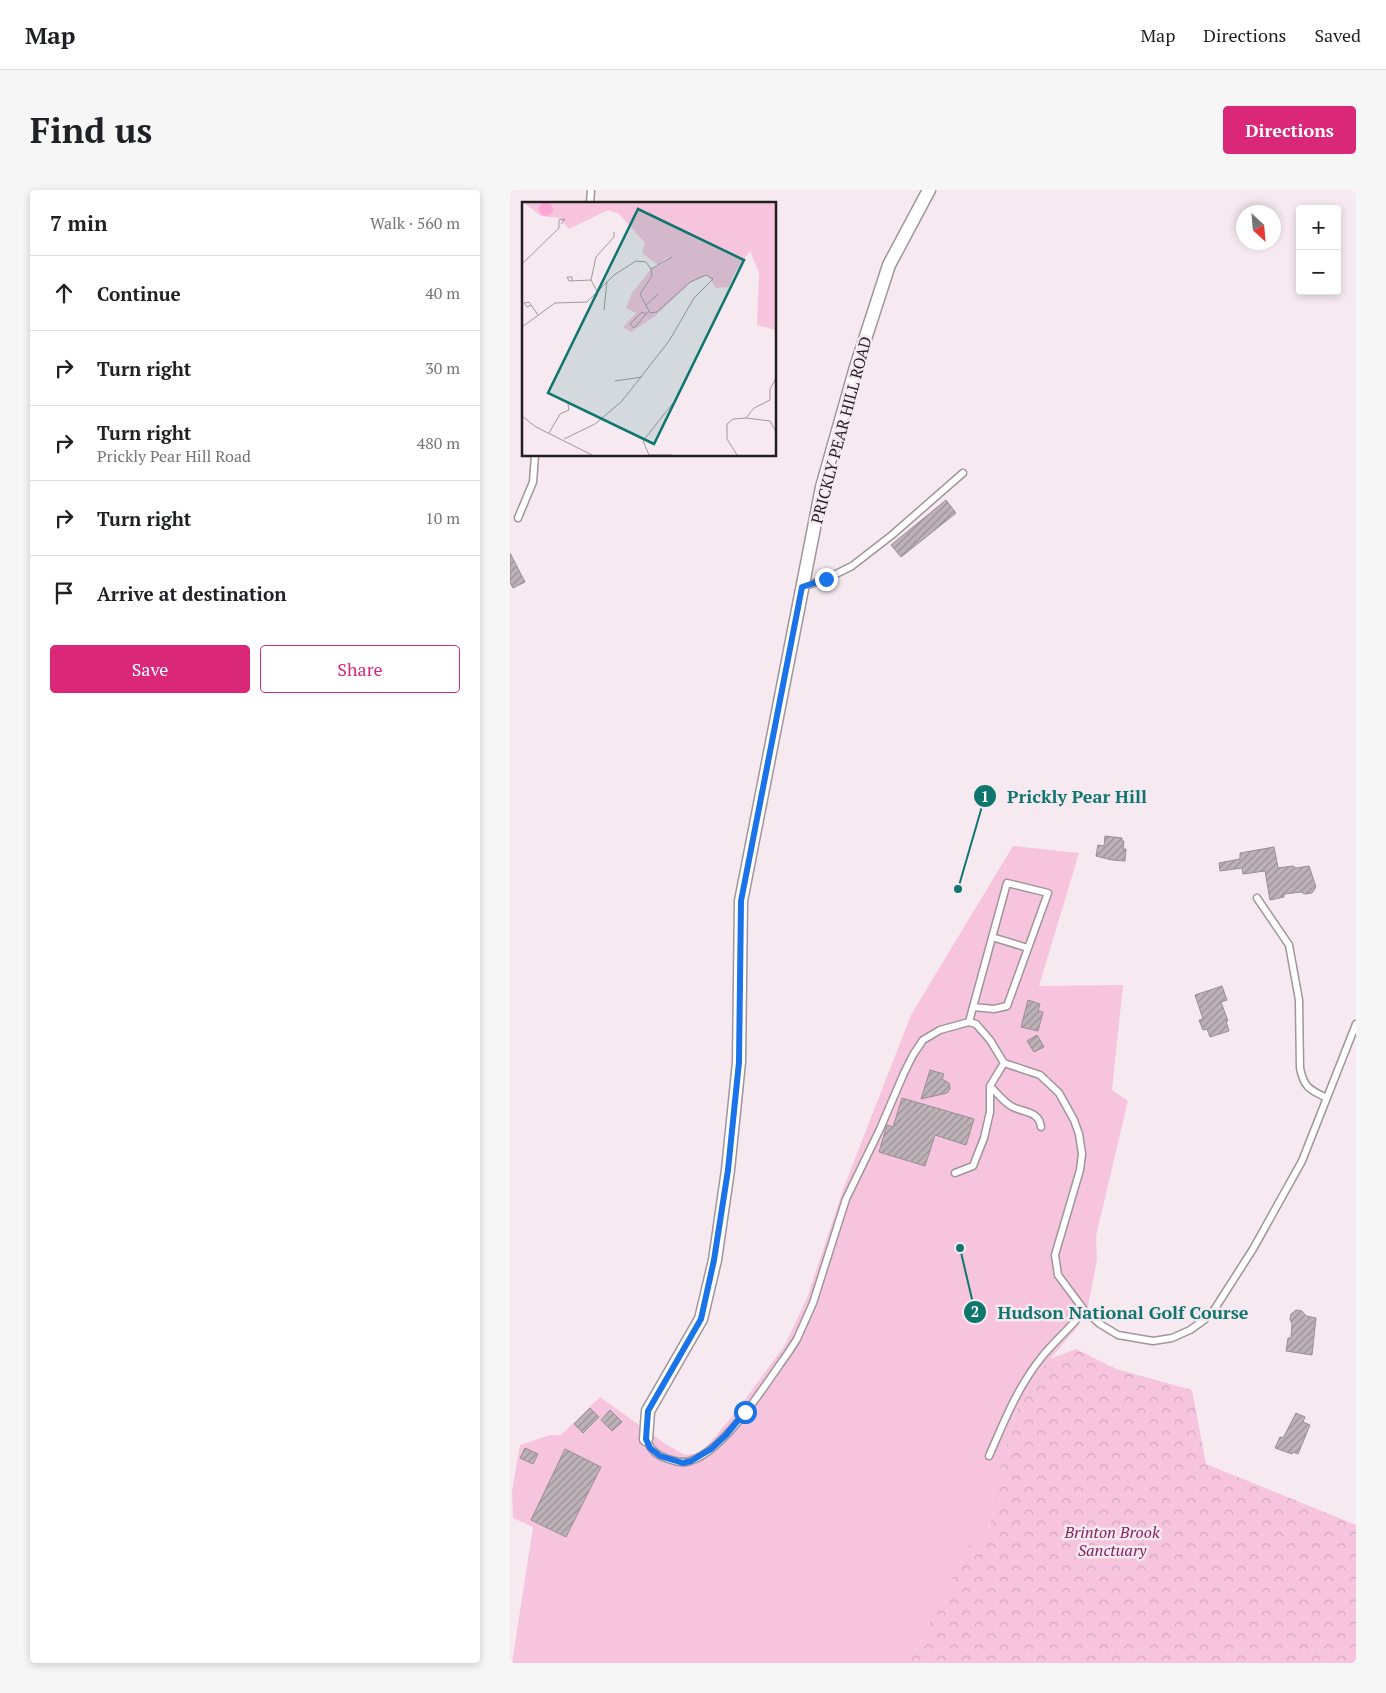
<!DOCTYPE html>
<html lang="en">
<head>
<meta charset="utf-8">
<style>
  body { margin:0; font-family:"PT Serif",serif; background:#f6f6f6; color:#202124 }
  .controls { position:absolute; right:15px; top:15px; display:grid; overflow:hidden; border-radius:5px; box-shadow:0 2px 8px #0003 }
  .controls button { width:45px; height:45px; display:grid; place-items:center; padding:0; border:0; border-bottom:1px solid #e0e0e0; background:#fff; color:#202124; font:25px sans-serif }
  .compass { position:absolute; left:726px; top:15px; width:45px; height:45px; border-radius:50%; background:#fff; box-shadow:0 2px 8px #0003; rotate:154deg }
  .stop { position:absolute; width:15px; height:15px; margin:-11px; border:4px solid #1a73e8; border-radius:50%; background:#fff }
  .stop.end { background:#1a73e8; border-color:#fff; box-shadow:0 1px 5px #0008 }
  .list { margin:0; padding:0; list-style:none }
  h2 { display:flex; justify-content:space-between; align-items:center; height:65px; margin:0; padding:0 20px; font-size:21px }
  h2 small { font-size:16px; font-weight:400; color:#757577 }
  .list li { display:grid; grid-template-columns:32px 1fr auto; gap:15px; align-items:center; box-sizing:border-box; height:75px; padding:0 20px; border-top:1px solid #e0e0e0 }
  .list b { display:block; font-size:19px; white-space:nowrap }
  .list p { margin:0; font-size:16px; white-space:nowrap; color:#757577 }
  .list em { font-size:16px; font-style:normal; color:#757577 }
  .actions { display:flex; gap:10px; padding:15px 20px }
  .actions a { flex:1; padding:11px 0; border:1px solid #db2777; border-radius:5px; text-align:center; font-size:18px; color:#db2777 }
  .actions .main { background:#db2777; color:#fff }
  .icon { flex:none; width:28px; height:28px; fill:none; stroke:currentColor; stroke-width:2; stroke-linecap:round; stroke-linejoin:round }
  .map { position:relative; flex:none; width:846px; height:1473px; overflow:hidden; border-radius:5px }
  header { display:flex; align-items:center; gap:30px; box-sizing:border-box; height:70px; padding:0 25px; background:#fff; border-bottom:1px solid #e0e0e0 }
  header strong { font-size:24px }
  nav { display:flex; gap:28px; margin-inline-start:auto; font-size:18px }
  .intro { display:flex; align-items:center; justify-content:space-between; box-sizing:border-box; height:120px; padding:0 30px }
  h1 { margin:0; font-size:35px }
  .button { padding:12px 22px; border-radius:5px; background:#db2777; color:#fff; font-size:18px; font-weight:700 }
  main { display:flex; gap:30px; padding:0 30px }
  aside { flex:1; background:#fff; border-radius:5px; box-shadow:0 2px 8px #0003 }
  .map>svg:first-child { display:block }
</style>
</head>
<body>
<header>
<strong>Map</strong>
<nav><a>Map</a><a>Directions</a><a>Saved</a></nav>
</header>
<div class="intro"><h1>Find us</h1><a class="button">Directions</a></div>
<main>
<aside>
<h2>7 min<small>Walk · 560 m</small></h2>
<ul class="list">
<li><svg class="icon" aria-label="ahead" viewBox="0 0 24 24"><path d="M12 20V5M6 11l6-6 6 6"/></svg><div><b>Continue</b></div><em>40 m</em></li>
<li><svg class="icon" aria-label="right" viewBox="0 0 24 24"><path d="M7 20v-9h11M14 6l5 5-5 5"/></svg><div><b>Turn right</b></div><em>30 m</em></li>
<li><svg class="icon" aria-label="right" viewBox="0 0 24 24"><path d="M7 20v-9h11M14 6l5 5-5 5"/></svg><div><b>Turn right</b><p>Prickly Pear Hill Road</p></div><em>480 m</em></li>
<li><svg class="icon" aria-label="right" viewBox="0 0 24 24"><path d="M7 20v-9h11M14 6l5 5-5 5"/></svg><div><b>Turn right</b></div><em>10 m</em></li>
<li><svg class="icon" aria-label="arrive" viewBox="0 0 24 24"><path d="M6 21V4h12l-3 4 3 4H6"/></svg><div><b>Arrive at destination</b></div></li>
</ul>
<div class="actions"><a class="main">Save</a><a>Share</a></div>
</aside>
<div class="map">
<svg width="846" height="1473" viewBox="0 0 846 1473">
  <defs>
    <pattern id="park-crowns" width="20" height="18" patternUnits="userSpaceOnUse" patternTransform="scale(1.25)"><rect width="20" height="18" fill="#f6c4dd"/><path d="M2 6a3 3 0 1 1 6 0M12 15a3 3 0 1 1 6 0" fill="none" stroke="#d3a8bd"/></pattern>
    <pattern id="building-hatch" width="6" height="6" patternUnits="userSpaceOnUse" patternTransform="scale(1.25)"><rect width="6" height="6" fill="#bdb2b7"/><path d="M-1 1l2-2M0 6l6-6M5 7l2-2" fill="none" stroke="#999094"/></pattern>
  </defs>
  <rect width="100%" height="100%" fill="#f6eaf0"/>
  <!-- green -->
  <path fill="#f6c4dd" d="M503 656 569 663 529 796 613 795 602 900 618 911 586 1046 587 1070 578 1116 569 1135 512 1202 495 1263 483 1299 485 1316 483 1324 479 1337 464 1357 459 1356 441 1389 428 1421 399 1473H2L23 1337 3 1328 2 1301 10 1255 40 1245H51L90 1207 154 1253 175 1265 191 1263 226 1222 275 1155 297 1108 334 997 401 825Z"/>
  <!-- park -->
  <path fill="url(#park-crowns)" d="M566 1159 606 1179 682 1200 696 1274 846 1335V1473H399C414 1446 428 1418 441 1390 446 1378 454 1367 459 1355L464 1357 479 1337 483 1324 485 1316 483 1299 495 1263 512 1202 540 1169Z"/>
  <!-- building -->
  <path fill="url(#building-hatch)" stroke="#998e93" d="M436 310 446 323 391 367 381 355Z
    M0 363 15 392 3 398 0 393Z
    M595 646 612 648V651H614L613 659H616L615 671 602 670 586 666 588 655 594 656Z
    M764 657 768 678 783 676 786 678 799 676 806 697 802 703 795 704 791 702 774 704V707L760 710 755 681 733 684 732 678 710 681 709 673 730 669V663Z
    M712 796 717 810 711 812 718 831H716L719 841 700 847 697 839 693 840 689 830 693 829 685 805Z
    M518 810 530 814 528 821 533 822 528 841 511 837Z
    M527 845 534 857 524 862 517 851Z
    M420 880 434 884 432 889 439 893 440 899 437 903 411 909Z
    M392 908 464 929 456 955 425 945 415 976 369 962 377 935 383 937Z
    M786 1120 792 1121 796 1126 806 1128 802 1165 776 1161 778 1148H781L782 1134 780 1129 781 1124Z
    M80 1218 89 1227 73 1243 64 1234Z
    M100 1220 112 1232 102 1241 91 1230Z
    M786 1223 795 1227 793 1232 800 1235 788 1264 783 1262 782 1264 765 1258 770 1247 773 1248Z
    M15 1258 28 1264 23 1274 10 1268Z
    M55 1259 91 1277 56 1347 21 1330Z"/>
  <g fill="none" stroke-linecap="round" stroke-linejoin="round">
    <defs>
      <path id="lane" d="M80 14 81 0
        M8 328 23 292 25 265
        M292 397 316 389 342 376 382 345 453 283
        M747 708 779 755 789 810 790 878C794 898 800 900 817 908
        M482 747 518 758
        M459 832 463 817 497 693 538 703 497 816 484 819 463 817
        M480 896C487 903 493 911 501 916 512 923 529 920 531 937
        M445 983 463 976 474 948 480 922V896L494 873
        M136 1249C141 1260 146 1265 158 1269 165 1271 173 1274 180 1271 216 1260 256 1193 278 1163L287 1149 303 1113 336 1009 370 939 394 883 403 865 413 850 430 840 459 832 466 834 480 850 494 873 530 885 549 903 564 930 569 944 572 964 570 980 545 1065 548 1085 574 1120 590 1134 608 1145 643 1151 662 1148 680 1140 694 1130 704 1120 743 1059 792 971 846 834
        M479 1266C494 1232 507 1198 531 1168 544 1151 562 1137 574 1120"/>
      <path id="street" d="M136 1249 138 1221 191 1129 205 1070 218 980 229 872 231 711 312 297 346 177 379 75 419 0"/>
    </defs>
    <!-- lane casing -->
    <use href="#lane" stroke="#9f959a" stroke-width="9"/>
    <!-- street casing -->
    <use href="#street" stroke="#9f959a" stroke-width="15"/>
    <!-- lane -->
    <use href="#lane" stroke="#fff" stroke-width="6"/>
    <!-- street -->
    <use href="#street" stroke="#fff" stroke-width="12"/>
  </g>
  <g fill="none" stroke-linecap="round" stroke-linejoin="round">
    <!-- route -->
    <path stroke="#1a73e8" stroke-width="6" d="M235 1222 216 1245 201 1259 181 1271 173 1273 150 1266 140 1258 136 1249 138 1221 191 1129 204 1070 218 980 229 872 231 711 292 397 316 389"/>
  </g>
  <g text-anchor="middle" dominant-baseline="central" stroke-width="5" stroke-linejoin="round" paint-order="stroke">
    <!-- street labels -->
    <g font-size="16" fill="#231f21" stroke="#f6eaf0">
      <text transform="translate(331 240) rotate(-75)">PRICKLY PEAR HILL ROAD</text>
    </g>
    <!-- park labels -->
    <g font-size="16" font-style="italic" fill="#83215e" stroke="#f6eaf0">
      <text x="602" y="1342">Brinton Brook<tspan x="602" dy="18">Sanctuary</tspan></text>
    </g>
  </g>
  <!-- overview -->
  <g transform="translate(12 12)">
    <rect width="254" height="254" fill="#f6eaf0"/>
    <path d="M231 0H254V128L235 123 237 71 228 49 211 74 207 85 194 86 185 73 168 81 132 115 109 130 101 125 114 111 104 106 110 91 128 68 141 61 154 46 176 31 201 25Z" fill="#f6c4dd"/>
    <path d="M1 0H231L201 25 176 31 136 63 120 51 123 41 97 12 86 8 47 27 37 16 19 14Z" fill="#f6c4dd"/>
    <path d="M17 7a7 7 0 1 1 14 0a7 7 0 1 1-14 0Z" fill="#fda6d4"/>
    <path fill="none" stroke="#a2999d" stroke-width="1" d="M0 62 37 26V18L43 17 39 22M129 67 150 55M50 79V75H45L47 79 69 78M75 89 69 78 74 55 92 35V30M9 103 5 105 2 101 7 100 16 113M124 103 136 92M82 108 85 79M124 112 120 110 108 122 112 126 124 112 125 110M0 125 33 101 65 100 92 73 114 59 124 60 129 67 130 74 118 92 128 111 135 110 168 80 184 73 191 77 172 96 147 139 100 199 73 222 42 237M93 179 120 175M0 214 14 225 70 253M224 216 248 219 254 230M27 231 38 212 47 208 46 202M127 253 121 239 151 201M127 253H150M215 253 205 237V222L211 217 224 216 232 206 248 198V187L254 176"/>
    <path fill="#0f766e" fill-opacity="0.15" stroke="#0f766e" stroke-width="2.5" d="M116 7 222 58 132 242 26 191Z"/>
    <rect width="254" height="254" fill="none" stroke="#231f21" stroke-width="2.5"/>
  </g>
  <!-- callouts -->
  <path fill="none" stroke="#0f766e" stroke-width="2" d="M448 699L475 606M450 1058L465 1122"/>
  <g fill="#0f766e" stroke="#f6eaf0" stroke-width="2">
    <circle cx="448" cy="699" r="5"/>
    <circle cx="450" cy="1058" r="5"/>
    <circle cx="475" cy="606" r="12"/>
    <circle cx="465" cy="1122" r="12"/>
  </g>
  <g font-size="15" text-anchor="middle" font-weight="bold" fill="#fff">
    <text x="475" y="612">1</text>
    <text x="465" y="1127">2</text>
  </g>
  <g font-size="18" text-anchor="middle" font-weight="bold" fill="#0f766e" stroke="#f6eaf0" stroke-width="5" stroke-linejoin="round" paint-order="stroke">
    <text x="567" y="613">Prickly Pear Hill</text>
    <text x="613" y="1129">Hudson National Golf Course</text>
  </g>
</svg>
<div class="controls">
<button>+</button>
<button>−</button>
</div>
<svg class="compass" viewBox="-18 -18 36 36"><path d="M0-13l5 13h-10z" fill="#e53935"/><path d="M0 13l5-13h-10z" fill="#757577"/></svg>
<div class="stop" style="left:235px;top:1222px"></div>
<div class="stop end" style="left:316px;top:389px"></div>
</div>
</main>
</body>
</html>
